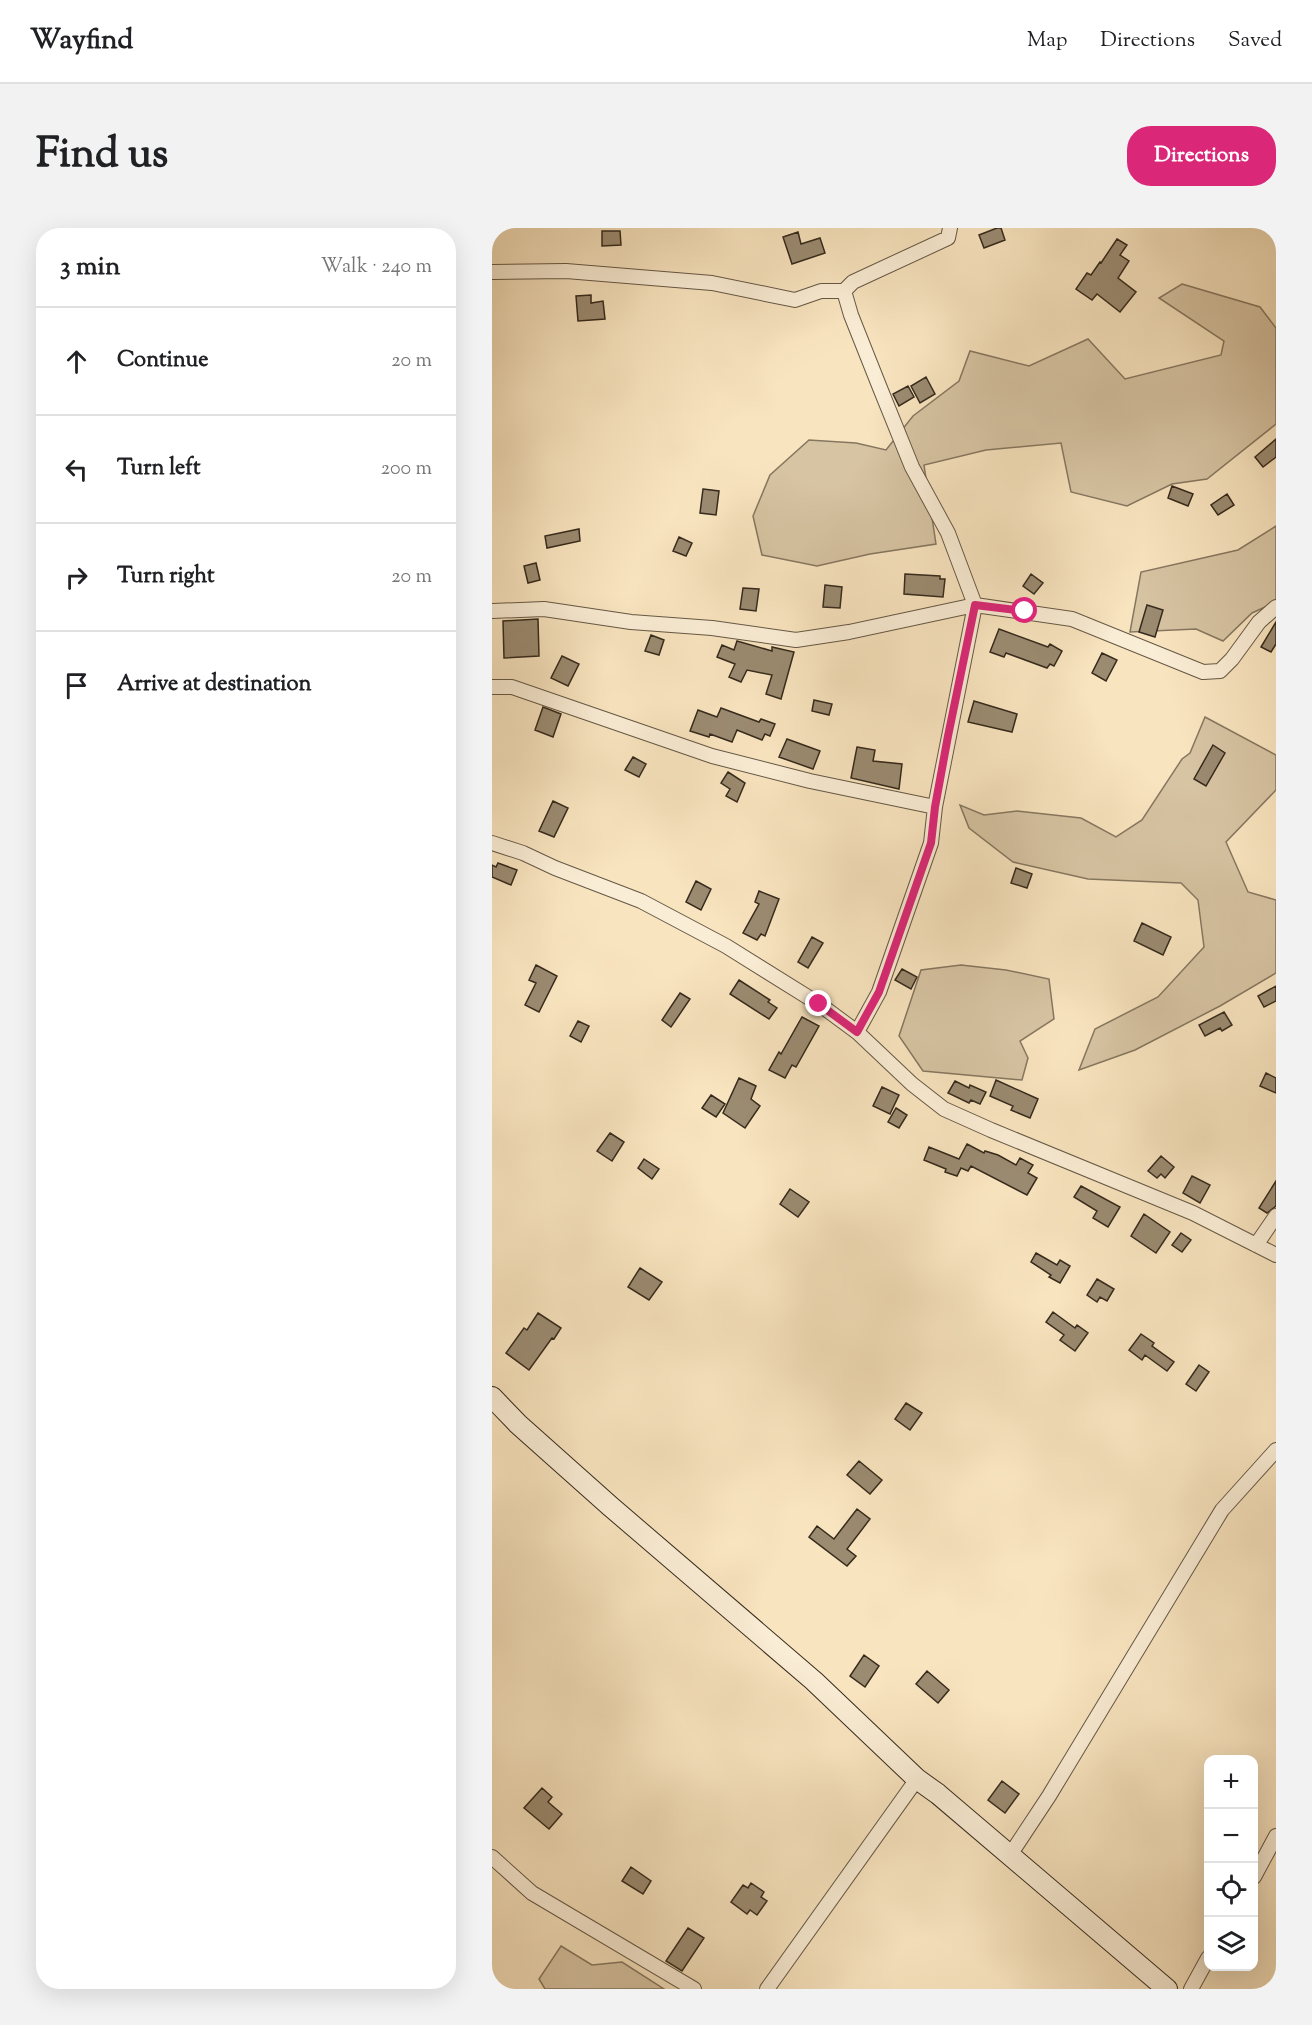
<!DOCTYPE html>
<html lang="en">
<head>
<meta charset="utf-8">
<style>
  body { margin:0; font-family:"Sorts Mill Goudy",serif; background:#f2f2f2; color:#202124 }
  .controls { position:absolute; right:18px; bottom:18px; display:grid; overflow:hidden; border-radius:12px; box-shadow:0 6px 24px #0002 }
  .controls button { width:54px; height:54px; display:grid; place-items:center; padding:0; border:0; border-bottom:2px solid #e0e0e0; background:#fff; color:#202124; font:30px sans-serif }
  .stop { position:absolute; width:18px; height:18px; margin:-14px; border:4px solid #db2777; border-radius:50%; background:#fff }
  .stop.end { background:#db2777; border-color:#fff; box-shadow:0 2px 6px #0008 }
  .list { margin:0; padding:0; list-style:none }
  h2 { display:flex; justify-content:space-between; align-items:center; height:78px; margin:0; padding:0 24px; font-size:26px }
  h2 small { font-size:20px; font-weight:400; color:#757577 }
  .list li { display:grid; grid-template-columns:39px 1fr auto; gap:18px; align-items:center; box-sizing:border-box; height:108px; padding:0 24px; border-top:2px solid #e0e0e0 }
  .list b { display:block; font-size:22px; white-space:nowrap }
  .list em { font-size:20px; font-style:normal; color:#757577 }
  .icon { flex:none; width:33px; height:33px; fill:none; stroke:currentColor; stroke-width:2; stroke-linecap:round; stroke-linejoin:round }
  .map { position:relative; flex:none; width:784px; height:1761px; overflow:hidden; border-radius:24px }
  header { display:flex; align-items:center; gap:36px; box-sizing:border-box; height:84px; padding:0 30px; background:#fff; border-bottom:2px solid #e0e0e0 }
  header strong { font-size:28px }
  nav { display:flex; gap:33px; margin-inline-start:auto; font-size:21px }
  .intro { display:flex; align-items:center; justify-content:space-between; box-sizing:border-box; height:144px; padding:0 36px }
  h1 { margin:0; font-size:42px }
  .button { padding:15px 27px; border-radius:24px; background:#db2777; color:#fff; font-size:21px; font-weight:700 }
  main { display:flex; gap:36px; padding:0 36px }
  aside { flex:1; background:#fff; border-radius:24px; box-shadow:0 6px 24px #0002 }
  .map>svg:first-child { display:block }
</style>
</head>
<body>
<header>
<strong>Wayfind</strong>
<nav><a>Map</a><a>Directions</a><a>Saved</a></nav>
</header>
<div class="intro"><h1>Find us</h1><a class="button">Directions</a></div>
<main>
<aside>
<h2>3 min<small>Walk · 240 m</small></h2>
<ul class="list">
<li><svg class="icon" aria-label="ahead" viewBox="0 0 24 24"><path d="M12 20V5M6 11l6-6 6 6"/></svg><div><b>Continue</b></div><em>20 m</em></li>
<li><svg class="icon" aria-label="left" viewBox="0 0 24 24"><path d="M17 20v-9H6M10 6l-5 5 5 5"/></svg><div><b>Turn left</b></div><em>200 m</em></li>
<li><svg class="icon" aria-label="right" viewBox="0 0 24 24"><path d="M7 20v-9h11M14 6l5 5-5 5"/></svg><div><b>Turn right</b></div><em>20 m</em></li>
<li><svg class="icon" aria-label="arrive" viewBox="0 0 24 24"><path d="M6 21V4h12l-3 4 3 4H6"/></svg><div><b>Arrive at destination</b></div></li>
</ul>
</aside>
<div class="map">
<svg width="784" height="1761" viewBox="0 0 784 1761">
  <rect width="100%" height="100%" fill="#f8e4bf"/>
  <filter id="stains"><feTurbulence type="fractalNoise" baseFrequency=".00333" numOctaves="4"/><feColorMatrix values="0 0 0 0 .2 0 0 0 0 .09 0 0 0 0 .02 0 0 0 .5 -.17"/></filter>
  <radialGradient id="worn" r=".72"><stop offset=".6" stop-color="#630" stop-opacity="0"/><stop offset="1" stop-color="#630" stop-opacity=".3"/></radialGradient>
  <!-- green -->
  <path fill="#d7c4a3" stroke="#867760" stroke-width="1.5" d="M690 56 768 79 784 100V196L715 251 680 256 635 278 579 264 569 215 494 222 432 237 444 316 378 326 325 338 270 327 261 288 278 247 317 212 364 215 394 222 421 188 467 153 478 123 537 138 596 111 633 151 729 127 732 113 667 70Z
    M784 298V374L760 385 731 413 704 401 638 404 649 344 746 322Z
    M713 489 784 527V562L734 614 756 664 784 672V745L728 778 643 822 587 842 603 801 666 769 712 719 706 672 689 655 596 651 521 634 477 600 468 577 492 587 525 583 589 590 624 609 650 592 690 531 698 525Z
    M469 737 514 742 557 751 562 791 528 813 536 830 530 852 431 843 407 808 429 742Z
    M69 1718 100 1737 130 1734 172 1761H53L47 1751Z"/>
  <!-- building -->
  <path fill="#9b8b71" stroke="#362a1c" stroke-width="1.5" d="M505 0H509L513 12 492 20 487 7Z
    M110 3H128L129 17 110 18Z
    M306 4 309 16 328 10 333 25 300 36 291 9Z
    M625 11 635 17 628 27 637 33 626 50 644 64 628 84 605 66 600 72 584 61 595 45 599 47 608 34 609 35Z
    M99 67V75L111 73 113 91 86 93 84 68Z
    M434 149 443 166 428 175 419 158Z
    M416 158 422 169 407 178 401 166Z
    M784 211V229L771 239 763 229Z
    M680 258 701 266 696 278 676 270Z
    M211 261 227 263 224 287 208 285Z
    M735 266 742 277 726 287 719 277Z
    M87 301 88 313 55 320 53 308Z
    M187 309 200 315 194 328 181 323Z
    M44 335 48 352 36 355 32 338Z
    M413 346 448 348V351H453L451 369 412 366Z
    M539 346 551 355 542 366 531 358Z
    M333 357 350 359 348 380 331 379Z
    M251 360 267 361 264 383 248 381Z
    M655 377 671 382 663 409 647 404Z
    M46 391 47 428 12 430 11 393Z
    M784 394V416L779 424 769 419Z
    M507 401 556 419 558 416 570 423 562 438 558 436 555 440 514 425 512 429 498 424Z
    M159 407 172 412 167 427 153 423Z
    M245 413 280 423V419L302 424 289 471 274 466 280 447 255 442 249 454 237 449 243 436 225 429 230 417 242 422Z
    M610 425 625 432 614 453 600 445Z
    M70 428 87 436 76 458 59 450Z
    M322 472 340 476 337 487 320 483Z
    M482 473 525 486 520 504 476 494Z
    M51 479 69 486 61 509 43 502Z
    M229 480 267 494 269 491 283 496 278 508 273 506 270 512 245 502 240 514 218 506 217 509 198 503 206 482 225 489Z
    M295 511 328 523 321 541 287 529Z
    M721 517 733 525 714 558 702 551Z
    M365 519 383 522 381 533 410 536 407 561 359 550Z
    M141 529 154 536 147 549 133 542Z
    M236 544 253 555 245 574 234 568 238 561 229 555Z
    M61 573 76 580 62 609 47 603Z
    M6 635 25 642 19 657 0 649V637L4 639Z
    M524 640 540 646 535 660 519 655Z
    M204 653 219 661 209 682 194 674Z
    M267 663 287 671 273 708 269 706 265 712 251 705 267 676 263 674Z
    M650 695 679 709 671 727 642 713Z
    M320 709 331 715 316 740 306 734Z
    M44 737 65 748 47 784 33 777 44 755 37 752Z
    M410 741 425 749 419 761 403 752Z
    M247 752 278 772 276 774 285 780 277 791 238 766Z
    M784 758V773L772 779 766 768Z
    M188 765 198 771 179 799 170 792Z
    M732 784 740 797 730 803 728 800 713 808 707 797Z
    M310 789 327 798 304 839 300 837 293 850 277 842 287 824 289 826Z
    M86 793 97 798 89 814 78 808Z
    M774 845 784 850V865L768 858Z
    M247 850 264 858 259 871 268 878 253 900 231 885Z
    M504 852 546 871 538 890 519 882 521 878 498 868Z
    M463 853 477 860 478 857 494 864 488 876 479 872 477 875 456 865Z
    M390 859 407 867 398 886 381 878Z
    M219 867 233 876 224 889 210 880Z
    M404 880 415 887 407 900 396 894Z
    M118 905 132 914 120 933 105 923Z
    M475 916 492 925 493 923 506 927 524 937 528 930 541 937 536 945 545 950 535 967 479 938 476 943 469 940 465 948 453 944 454 941 432 932 437 919 467 931Z
    M669 928 682 939 673 950 669 946 665 950 656 943Z
    M152 931 167 941 160 951 146 940Z
    M700 948 718 957 708 975 691 965Z
    M784 953V978L775 985 767 980Z
    M589 958 628 979 616 999 601 990 605 983 582 969Z
    M298 961 317 974 306 989 288 976Z
    M652 986 678 1004 664 1025 639 1008Z
    M689 1005 699 1012 690 1024 680 1017Z
    M544 1025 565 1037 568 1032 578 1038 568 1055 557 1049 559 1047 539 1034Z
    M148 1040 170 1054 157 1072 136 1059Z
    M605 1051 622 1061 615 1073 608 1069 605 1074 595 1067Z
    M561 1084 583 1100 585 1097 596 1105 583 1123 568 1112 572 1107 554 1094Z
    M46 1085 69 1100 62 1111 60 1110 37 1142 14 1125 32 1100 35 1102Z
    M649 1106 662 1115 660 1118 682 1134 675 1143 653 1127 650 1132 637 1122Z
    M707 1137 717 1144 704 1163 694 1156Z
    M414 1175 430 1185 418 1202 403 1191Z
    M367 1233 390 1252 378 1266 355 1247Z
    M365 1281 378 1291 355 1321 364 1328 355 1338 317 1309 325 1298 342 1311Z
    M372 1427 387 1438 373 1459 358 1448Z
    M435 1443 457 1462 446 1475 424 1456Z
    M510 1553 527 1566 513 1585 496 1572Z
    M50 1560 60 1569 56 1574 70 1586 57 1601 32 1580Z
    M139 1639 159 1653 151 1666 130 1653Z
    M259 1655 272 1664 269 1669 275 1673 265 1687 258 1682 255 1686 239 1674 251 1657 256 1660Z
    M196 1700 212 1710 190 1743 174 1733Z"/>
  <g fill="none" stroke-linecap="round" stroke-linejoin="round">
    <defs>
      <path id="street" d="M0 44 74 43 220 55 303 72 329 63H352L361 54 456 10 458 0
        M352 63 359 87 388 160 420 239 456 305 483 377 443 579 439 615 387 764 365 804
        M0 383 52 381 139 394 220 400 304 412 357 404 483 377 580 391 711 444 728 443 740 431 767 394 784 379
        M0 459H20L220 528 318 553 443 579
        M0 615 31 625 63 640 149 673 234 718 327 776 365 804 420 856 452 881 499 902 701 985 784 1027
        M764 1017 784 988
        M518 1627 557 1568 730 1282 784 1222
        M0 1629 40 1665 202 1761
        M762 1649 784 1608
        M275 1761 425 1551
        M699 1761 716 1730"/>
      <path id="secondary" d="M0 1169 26 1196 118 1278 322 1453 425 1551 446 1566 675 1761"/>
    </defs>
    <!-- street casing -->
    <use href="#street" stroke="#665845" stroke-width="16"/>
    <!-- secondary casing -->
    <use href="#secondary" stroke="#362a1c" stroke-width="22"/>
    <!-- street -->
    <use href="#street" stroke="#faedd5" stroke-width="14"/>
    <!-- secondary -->
    <use href="#secondary" stroke="#faedd5" stroke-width="20"/>
  </g>
  <g fill="none" stroke-linecap="round" stroke-linejoin="round">
    <!-- route -->
    <path stroke="#db2777" stroke-width="8" d="M327 776 365 804 387 764 439 615 443 579 456 508 483 377 533 383"/>
  </g>
  <rect width="100%" height="100%" filter="url(#stains)"/>
  <rect width="100%" height="100%" fill="url(#worn)"/>
</svg>
<div class="controls">
<button>+</button>
<button>−</button>
<button><svg class="icon" aria-label="locate" viewBox="0 0 24 24"><circle cx="12" cy="12" r="6"/><path d="M12 2v4M12 18v4M2 12h4M18 12h4"/></svg></button>
<button><svg class="icon" aria-label="layers" viewBox="0 0 24 24"><path d="M12 4l9 5-9 5-9-5zM3 14l9 5 9-5"/></svg></button>
</div>
<div class="stop" style="left:533px;top:383px"></div>
<div class="stop end" style="left:327px;top:776px"></div>
</div>
</main>
</body>
</html>
